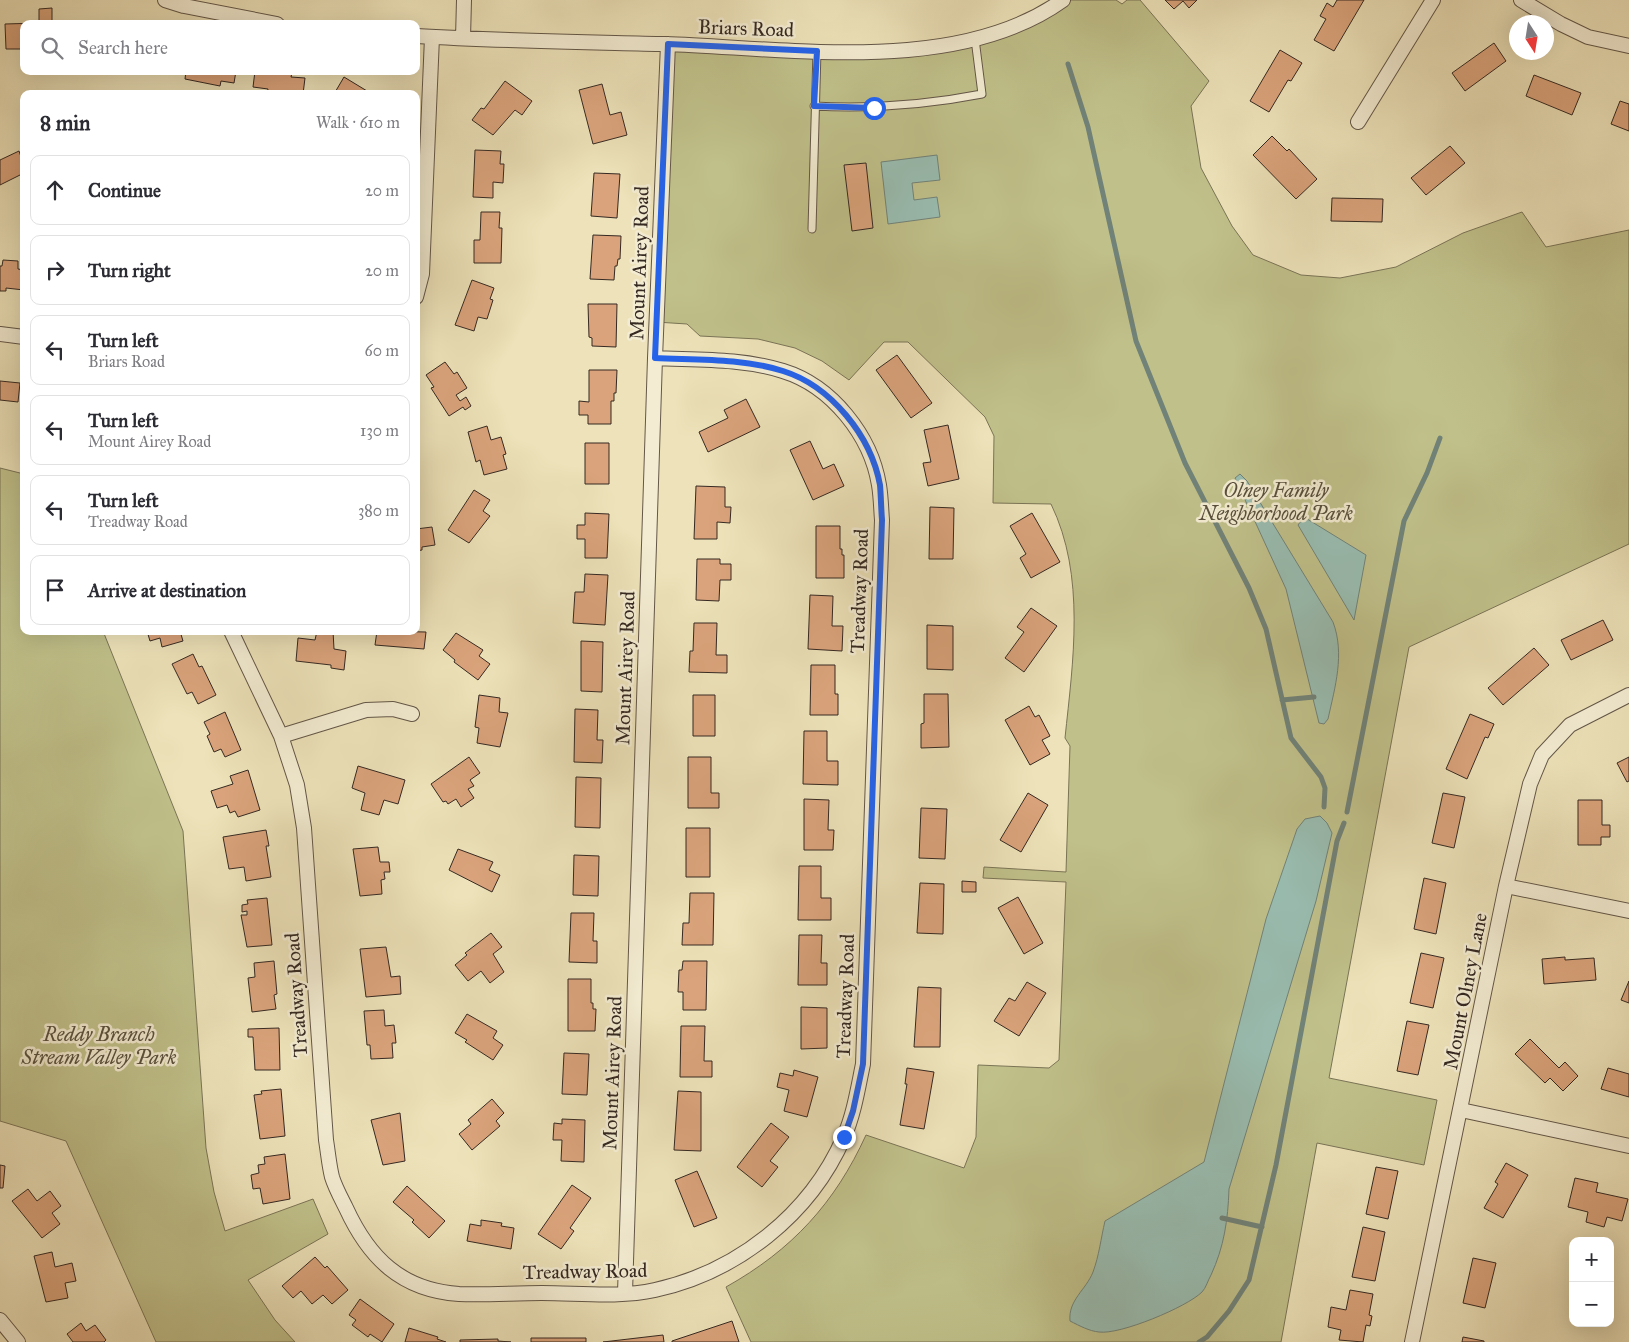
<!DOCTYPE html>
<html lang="en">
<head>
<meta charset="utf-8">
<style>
  body { margin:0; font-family:"IM FELL Great Primer",serif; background:#f2f2f3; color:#2b2b33 }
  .controls { position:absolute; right:15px; bottom:15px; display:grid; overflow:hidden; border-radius:10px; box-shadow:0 5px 20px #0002 }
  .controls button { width:45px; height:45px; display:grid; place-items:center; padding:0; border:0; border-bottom:1px solid #e1e1e2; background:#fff; color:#2b2b33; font:25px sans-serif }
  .compass { position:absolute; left:1509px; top:15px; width:45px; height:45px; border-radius:50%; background:#fff; box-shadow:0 5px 20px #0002; rotate:168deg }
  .stop { position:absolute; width:15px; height:15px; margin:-11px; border:4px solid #2563eb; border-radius:50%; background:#fff }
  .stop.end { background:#2563eb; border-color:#fff; box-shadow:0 1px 5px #0008 }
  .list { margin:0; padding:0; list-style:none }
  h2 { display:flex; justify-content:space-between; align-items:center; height:65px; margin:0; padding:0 20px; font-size:21px }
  h2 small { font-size:16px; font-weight:400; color:#7c7c81 }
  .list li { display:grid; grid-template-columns:32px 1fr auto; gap:15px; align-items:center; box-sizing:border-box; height:70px; margin:0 10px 10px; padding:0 10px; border:1px solid #e1e1e2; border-radius:10px }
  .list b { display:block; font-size:19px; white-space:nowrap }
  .list p { margin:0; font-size:16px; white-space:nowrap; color:#7c7c81 }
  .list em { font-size:16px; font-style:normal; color:#7c7c81 }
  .icon { flex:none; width:28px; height:28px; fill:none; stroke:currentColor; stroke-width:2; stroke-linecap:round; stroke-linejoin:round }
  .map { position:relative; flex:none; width:1629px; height:1342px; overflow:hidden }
  .search { position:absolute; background:#fff; box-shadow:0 5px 20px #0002; left:20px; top:20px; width:400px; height:55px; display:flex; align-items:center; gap:12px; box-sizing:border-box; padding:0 18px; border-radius:10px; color:#7c7c81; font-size:19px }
  .panel { position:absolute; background:#fff; box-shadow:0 5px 20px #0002; left:20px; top:90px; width:400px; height:545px; border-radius:10px }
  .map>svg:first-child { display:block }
</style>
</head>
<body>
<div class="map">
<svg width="1629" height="1342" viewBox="0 0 1629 1342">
  <rect width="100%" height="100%" fill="#ede2b9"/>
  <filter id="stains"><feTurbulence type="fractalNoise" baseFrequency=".004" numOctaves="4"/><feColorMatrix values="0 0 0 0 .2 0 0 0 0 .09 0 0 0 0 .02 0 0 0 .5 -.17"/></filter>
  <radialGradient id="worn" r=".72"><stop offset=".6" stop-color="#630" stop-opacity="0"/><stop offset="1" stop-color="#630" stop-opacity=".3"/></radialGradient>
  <!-- green -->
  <path fill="#c0c08a" stroke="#7a7456" d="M1063 0H1116L1122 4 1127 0H1140L1209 81 1191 106 1201 168 1232 226 1253 255 1301 275 1340 278 1396 267 1463 233 1522 212 1546 247 1629 230V544L1409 647 1329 1078 1437 1100 1424 1165 1317 1143 1281 1342H751L726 1287C792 1250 835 1203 866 1135L964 1168 976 1137 978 1065 1049 1068 1059 1060 1066 882 983 878 984 867 1066 872 1070 746 1065 738C1073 661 1086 576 1051 504L993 503 994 436 985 417 908 342H884L849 380 822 361 795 348 758 339 700 336 687 324 656 322 668 44 817 51 975 39Z
    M0 468 24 474V631H103L183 831 206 1148 214 1192 225 1231 313 1199 328 1234 248 1280 275 1320 295 1342H156L66 1141 0 1121Z"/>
  <!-- water -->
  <path fill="#99bdb1" stroke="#718278" d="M937 155 940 180 912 183 914 200 937 197 940 217 888 224 881 162Z
    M1240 474 1247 481 1333 622C1345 654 1335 687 1328 719L1324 724 1319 723 1286 589 1235 478Z
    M1304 517 1366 555 1354 620 1298 525Z
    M1320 816 1327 823 1332 833 1316 901 1229 1189C1228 1220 1224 1247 1211 1275 1208 1280 1206 1288 1202 1292 1187 1307 1120 1335 1099 1332 1089 1331 1080 1326 1070 1321 1068 1300 1086 1290 1093 1272 1099 1256 1101 1238 1105 1221L1204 1162 1266 919 1297 829 1305 819Z"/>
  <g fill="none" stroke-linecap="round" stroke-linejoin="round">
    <!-- stream -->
    <path stroke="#718278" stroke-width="5" d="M1068 64 1088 127 1136 341 1185 463 1249 588 1266 629 1291 738 1321 777 1325 788 1324 807
      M1282 700 1314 697
      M1347 812 1404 521 1427 473 1440 438
      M1222 1218 1262 1227
      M1199 1342 1207 1337 1229 1311 1249 1280 1276 1165 1337 841 1344 823"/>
  </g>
  <!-- building -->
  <path fill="#daa37b" stroke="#352922" d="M1165 0H1197L1189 8 1183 1 1174 9Z
    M1337 0H1364L1334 51 1314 40 1326 19 1320 16 1327 3 1333 7Z
    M52 8V23L65 24H24V49H6L5 24 39 23V9Z
    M1494 43 1506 61 1465 91 1452 73Z
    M1280 50 1302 63 1291 81 1288 80 1269 112 1250 101Z
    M186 71H236L234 83 221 81 220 86 185 79Z
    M255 71 292 73 291 77 305 78 303 94H267L268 89 253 87Z
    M1534 75 1581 93 1572 115 1526 96Z
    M344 77 372 94H334Z
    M505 81 532 101 522 115 515 110 493 135 472 120 481 108 484 109Z
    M602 84 610 115 621 112 627 135 593 144 579 90Z
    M1620 101 1629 104V131L1611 124Z
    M1272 136 1287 151 1289 149 1317 179 1296 199 1253 155Z
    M1450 146 1465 163 1426 195 1411 178Z
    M475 150 501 151 500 164H504L503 183 493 182V198L473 197Z
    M19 151 21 157 24 155V173L0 185V160Z
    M866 163 873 228 852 231 844 165Z
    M594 173 620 174 617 218 591 216Z
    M1332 198 1383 199 1382 222 1331 221Z
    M481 212H500L499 228H502L501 263H474V240H480Z
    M593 235 621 236 620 259H618L617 266H615L614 280 590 279Z
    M3 260 18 261V269L24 270V290L6 288V291H0V266H2Z
    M472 280 494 288 490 299 493 300 487 319 478 317 474 331 455 325Z
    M588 304H617L616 347 592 346V338L589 337Z
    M897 355 932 403 911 418 876 370Z
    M445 362 454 374 457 372 467 388 456 395 460 401 466 397 471 406 465 410 463 407 449 416 431 388 434 387 426 375Z
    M589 370H617L616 393H614V401H611V424H588V415H579V401L589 402Z
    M0 381 20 383 18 402 0 400Z
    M746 399 760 427 708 452 699 432 728 418 724 410Z
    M948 425 959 479 928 486 923 463 931 462 924 430Z
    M487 426 491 440 501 437 506 454 503 455 507 469 484 475 480 460 476 462 468 432Z
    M810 441 823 469 834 464 844 486 813 500 790 450Z
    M585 443H609V484H585Z
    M696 486 725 487V507H731L730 523 717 522V539H694Z
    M474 490 490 500 483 511 490 516 469 543 448 530Z
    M930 507 954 508 953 559H929Z
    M585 513 609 514 607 558H585V539H577V525H585Z
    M1032 513 1060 562 1031 578 1020 558 1026 554 1010 526Z
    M816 526H840V549H842V555H844V578H816Z
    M432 527 435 545 422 547V550L416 551V529Z
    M697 559H720V564H731V580H720L719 601 696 600Z
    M585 574 608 575 605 625 573 623 575 592H584Z
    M810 595 833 596 832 626H843L842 651 808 649Z
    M1031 608 1057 626 1024 672 1005 658 1024 632 1017 627Z
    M1603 620 1613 640 1571 660 1561 640Z
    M694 623H717L716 655H727V673L689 672 690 651H693Z
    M927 625 953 626V670L927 669Z
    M147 631H180L183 641 162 647 160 638 150 641Z
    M317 631H333L334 649 346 651 344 670 331 668V665L296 661 298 638 315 640Z
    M377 631 426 632 424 649 375 645Z
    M456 633 483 650 479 656 490 664 478 680 454 662 455 660 443 650Z
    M581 641 603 642 602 692 581 691Z
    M1534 648 1549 665 1503 705 1488 688Z
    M193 654 199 667 202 666 216 695 198 704 192 692 187 694 172 664Z
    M811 665H835V694H838V715H810Z
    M924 694H948L949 747 921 748V724L924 723Z
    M479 695 500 698 499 712 508 713 500 747 477 743 479 728 475 727Z
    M693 695H715V736H693Z
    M1029 706 1035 717 1039 715 1050 736 1042 740 1050 754 1030 765 1005 720Z
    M575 709 598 710 597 740H603L602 763 574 762Z
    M225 712 241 750 225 757 221 749 214 752 207 736 210 734 204 722Z
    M1470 714 1494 724 1488 738 1485 737 1467 779 1446 769Z
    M804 731H827V761H838V785L803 784Z
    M469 757 480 773 470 780 474 786 468 789 474 798 461 807 456 799 448 804 446 801 443 802 431 784Z
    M688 757H711V793H719V808H688Z
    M1629 757V781L1627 782 1617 763Z
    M358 766 405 780 398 804 384 800 379 815 361 810 365 793 352 788Z
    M248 770 260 810 238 817 235 811 230 813 227 805 217 808 211 791 233 784 230 776Z
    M576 777 601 778 600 828 575 827Z
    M1028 793 1048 805 1021 852 1000 840Z
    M1443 793 1465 797 1454 848 1432 843Z
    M804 799 829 800 828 830H834L833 850H804Z
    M1578 800H1602V825H1610V837H1601V845H1578Z
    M921 808 947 809 945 859 919 858Z
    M686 828H710V877H686Z
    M266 830 269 846H266L271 877 246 881 244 867 229 869 223 837Z
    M378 847 380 862H389L390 872H384L385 879 381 880 382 894 360 896 353 849Z
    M458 849 493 862 489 870 500 875 492 892 449 870Z
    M574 855 599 856 598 896 573 895Z
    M799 866H821V898H831V920H798Z
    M1424 878 1446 883 1436 934 1414 929Z
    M962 881 976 882V892H962Z
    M920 883 944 884 943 934 917 933Z
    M690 893H714L713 945H682L683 923H689Z
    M1018 897 1043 943 1024 954 998 908Z
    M267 898 272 945 247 947 241 915H247V911L242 912V905L248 904 247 900Z
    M571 913H594L593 941H597V963L569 962Z
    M491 933 502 947 493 954 504 972 490 983 481 971 468 981 455 965 467 955 465 953Z
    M799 935H822L821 963H827V985H798Z
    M386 947 391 977 400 976 401 994 366 997 360 949Z
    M1421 953 1444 958 1433 1008 1410 1003Z
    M1565 957V960L1594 958 1596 980 1544 984 1542 959Z
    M274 961 277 994 274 995 276 1009 252 1012 248 978 255 977 254 963Z
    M683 961H707L706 1010H683V992H678L679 970H682Z
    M568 979H591V1003H593V1009H596L595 1031H568Z
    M1629 981V1003L1621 1000Z
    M1027 982 1046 993 1019 1036 994 1021 1009 998 1015 1001Z
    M918 987 941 988 940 1047H914Z
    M801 1007 827 1008V1048L801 1049Z
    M384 1010 385 1026 394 1025 396 1043H392L393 1058 371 1059 370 1045H367L364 1011Z
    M467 1014 497 1031 493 1038 503 1045 493 1060 465 1042 467 1040 455 1033Z
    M1407 1021 1429 1025 1418 1075 1397 1071Z
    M681 1026H705L704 1061H712V1077H680Z
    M279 1028 280 1070H255L253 1037H248V1029Z
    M1530 1039 1559 1068 1565 1062 1578 1076 1563 1091 1550 1078 1545 1083 1515 1054Z
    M564 1053 589 1054 587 1095 562 1094Z
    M907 1068 934 1072 924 1129 900 1125 907 1084H905Z
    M1608 1068 1629 1074V1097L1601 1089Z
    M794 1070 818 1077 807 1117 784 1111 789 1090 777 1087 780 1073 793 1076Z
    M281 1089 285 1136 260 1139 254 1095 262 1094 261 1091Z
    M678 1091 701 1092V1151L674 1150Z
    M492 1099 504 1113 496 1121 500 1126 472 1150 459 1134 471 1124 468 1120Z
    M400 1113 405 1161 383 1165 371 1120Z
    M562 1119 585 1120 584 1162 561 1161 562 1140H553L554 1123 562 1124Z
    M771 1123 789 1137 770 1161 778 1167 762 1187 737 1167Z
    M285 1154 290 1199 263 1204 260 1188 253 1189 251 1175 259 1173 258 1165 265 1164 264 1157Z
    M1506 1163 1528 1175 1503 1218 1484 1208 1498 1184 1495 1182Z
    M0 1165 5 1166 3 1188H0Z
    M1376 1167 1398 1171 1388 1219 1366 1214Z
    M697 1171 717 1218 694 1227 675 1180Z
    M1575 1178 1598 1183 1596 1192 1628 1199 1622 1221 1607 1217 1604 1227 1586 1222 1588 1212 1568 1207Z
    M572 1185 591 1198 570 1228 574 1231 561 1249 538 1234Z
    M407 1186 445 1221 429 1238 412 1222 414 1220 393 1202Z
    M28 1189 37 1201 50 1191 61 1206 52 1213 60 1224 42 1238 12 1201Z
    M481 1220 502 1223 501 1226 514 1228 511 1249 467 1241 470 1224 481 1226Z
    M1363 1227 1385 1232 1375 1281 1352 1277Z
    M52 1252 55 1267 72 1263 76 1281 65 1283 68 1298 46 1302 34 1256Z
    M315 1257 325 1268 327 1266 348 1290 332 1304 323 1295 312 1304 301 1291 293 1298 282 1286Z
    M1473 1258 1496 1263 1485 1308 1463 1303Z
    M1350 1290 1373 1294 1369 1315 1372 1316 1370 1326 1366 1325 1363 1342 1339 1340 1341 1330 1328 1327 1331 1307 1346 1310Z
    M360 1299 394 1324 382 1342 370 1334 368 1337 352 1325 356 1320 349 1315Z
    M732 1321 739 1342H672V1341Z
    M81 1323 86 1331 95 1325 106 1340 104 1342H73L67 1334Z
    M409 1328 438 1337 437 1339 446 1342H405Z
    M663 1335 664 1342H603Z
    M1463 1337 1484 1341V1342H1462Z
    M531 1338H586V1342H531Z
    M498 1339V1341L511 1342H460V1340Z"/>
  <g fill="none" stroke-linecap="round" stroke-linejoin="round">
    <defs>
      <path id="service" d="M814 106C872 109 926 105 982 94L975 39
        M812 229 817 51"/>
      <path id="minor" d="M165 0 184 6 277 24
        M1521 0 1561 24 1588 37 1629 46
        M416 36C499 41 582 42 665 44 789 48 957 76 1063 0
        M463 38 464 0
        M1358 122 1433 0
        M416 297 422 274 432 37
        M0 334 24 337
        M231 631 281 736 297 785 304 828 326 1140C328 1152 329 1165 332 1177 335 1187 341 1198 346 1208 369 1258 401 1290 459 1294 486 1295 514 1293 542 1293 578 1293 619 1298 655 1290 737 1272 810 1215 844 1137 854 1114 858 1088 863 1064L882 520C881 508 881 497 879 485 871 436 832 386 783 371 742 358 697 360 655 358
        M281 736 366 710 393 709 412 714
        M1506 886 1629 911
        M1461 1110 1629 1146
        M625 1293 655 358 668 44
        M0 1320 18 1342
        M1412 1342 1506 886 1530 784 1542 755 1570 725 1629 695"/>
    </defs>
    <!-- service casing -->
    <use href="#service" stroke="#635748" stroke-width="9"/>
    <!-- minor casing -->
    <use href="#minor" stroke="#635748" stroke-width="16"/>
    <!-- service -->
    <use href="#service" stroke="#f3ecd2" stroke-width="7"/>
    <!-- minor -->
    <use href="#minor" stroke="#f3ecd2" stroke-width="14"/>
  </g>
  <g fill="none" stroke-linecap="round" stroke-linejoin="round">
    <!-- route -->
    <path stroke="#2563eb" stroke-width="6" d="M844 1137 853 1111 863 1064 882 520C881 508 881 496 880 485 871 436 831 386 783 371 742 358 697 360 655 358L668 44 817 51 814 106 874 108"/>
  </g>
  <g text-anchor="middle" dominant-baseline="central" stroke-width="5" stroke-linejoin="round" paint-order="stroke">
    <!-- street labels -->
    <g font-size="20" fill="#352922" stroke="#f3ecd2">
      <text transform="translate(746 28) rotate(2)">Briars Road</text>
      <text transform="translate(639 263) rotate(-88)">Mount Airey Road</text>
      <text transform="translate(859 591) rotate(-88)">Treadway Road</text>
      <text transform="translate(625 668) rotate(-88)">Mount Airey Road</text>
      <text transform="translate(1465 991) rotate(-79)">Mount Olney Lane</text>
      <text transform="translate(296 995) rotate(-94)">Treadway Road</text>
      <text transform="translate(845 996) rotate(-88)">Treadway Road</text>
      <text transform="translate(612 1073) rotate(-88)">Mount Airey Road</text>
      <text transform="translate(585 1271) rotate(-1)">Treadway Road</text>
    </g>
    <!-- park labels -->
    <g font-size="20" font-style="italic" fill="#584f3c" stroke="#f3ecd2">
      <text x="1276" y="490">Olney Family<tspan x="1276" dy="23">Neighborhood Park</tspan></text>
      <text x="99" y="1034">Reddy Branch<tspan x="99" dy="23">Stream Valley Park</tspan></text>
    </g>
  </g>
  <rect width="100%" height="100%" filter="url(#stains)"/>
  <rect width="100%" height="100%" fill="url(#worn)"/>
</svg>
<div class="controls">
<button>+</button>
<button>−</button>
</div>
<svg class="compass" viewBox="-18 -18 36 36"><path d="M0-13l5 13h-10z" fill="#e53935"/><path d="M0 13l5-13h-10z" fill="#7c7c81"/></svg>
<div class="stop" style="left:874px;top:108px"></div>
<div class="stop end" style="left:844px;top:1137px"></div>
<div class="search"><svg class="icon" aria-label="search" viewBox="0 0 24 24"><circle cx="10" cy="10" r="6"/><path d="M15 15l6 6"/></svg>Search here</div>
<section class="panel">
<h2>8 min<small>Walk · 610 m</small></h2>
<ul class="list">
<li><svg class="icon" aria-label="ahead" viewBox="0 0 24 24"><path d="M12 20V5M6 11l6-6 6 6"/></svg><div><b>Continue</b></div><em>20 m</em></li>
<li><svg class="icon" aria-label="right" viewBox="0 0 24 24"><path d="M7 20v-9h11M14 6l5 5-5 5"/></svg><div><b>Turn right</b></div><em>20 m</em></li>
<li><svg class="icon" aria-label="left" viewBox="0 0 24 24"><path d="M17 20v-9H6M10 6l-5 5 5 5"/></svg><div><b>Turn left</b><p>Briars Road</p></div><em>60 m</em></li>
<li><svg class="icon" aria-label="left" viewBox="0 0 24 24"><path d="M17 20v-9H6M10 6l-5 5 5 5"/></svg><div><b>Turn left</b><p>Mount Airey Road</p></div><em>130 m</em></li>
<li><svg class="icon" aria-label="left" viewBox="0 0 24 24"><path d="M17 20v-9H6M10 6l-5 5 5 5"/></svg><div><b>Turn left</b><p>Treadway Road</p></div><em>380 m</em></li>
<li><svg class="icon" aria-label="arrive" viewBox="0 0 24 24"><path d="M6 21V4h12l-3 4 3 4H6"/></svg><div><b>Arrive at destination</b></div></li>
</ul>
</section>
</div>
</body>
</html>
